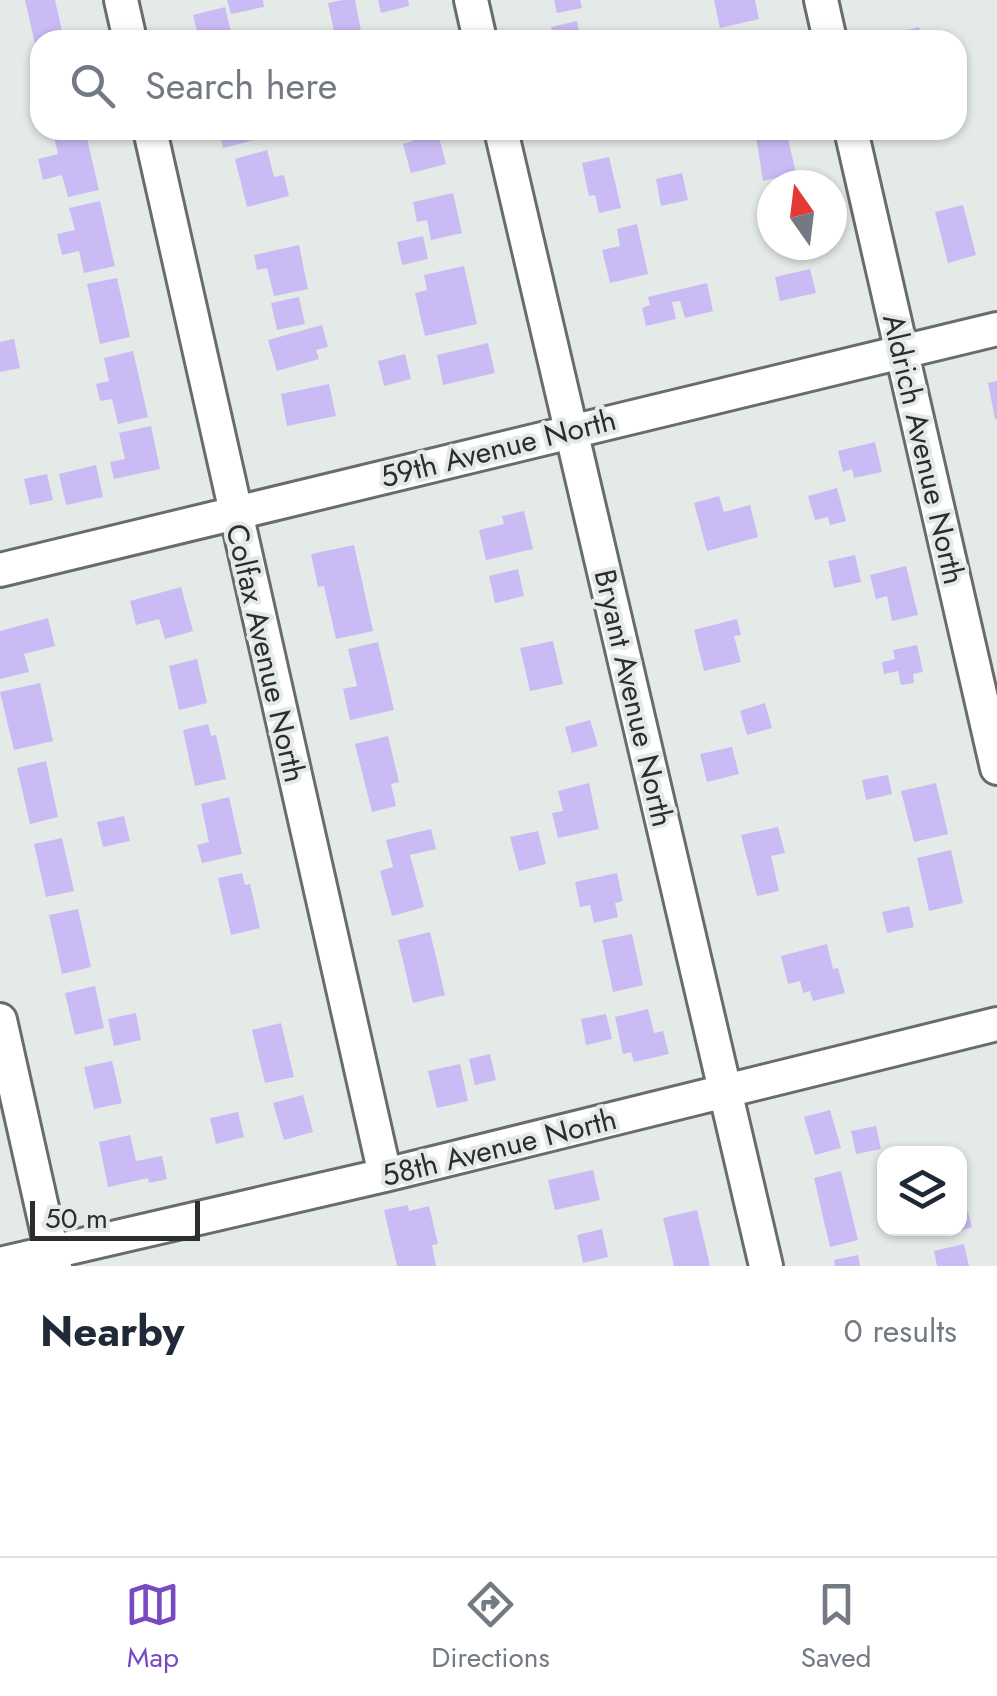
<!DOCTYPE html>
<html lang="en">
<head>
<meta charset="utf-8">
<style>
  body { margin:0; font-family:Jost,sans-serif; background:#f2f2f3; color:#1f2937 }
  .controls { position:absolute; right:30px; bottom:30px; display:grid; overflow:hidden; border-radius:20px; box-shadow:0 2px 8px #0004 }
  .controls button { width:90px; height:90px; display:grid; place-items:center; padding:0; border:0; border-bottom:2px solid #e0e1e3; background:#fff; color:#1f2937; font:50px sans-serif }
  .compass { position:absolute; left:757px; top:170px; width:90px; height:90px; border-radius:50%; background:#fff; box-shadow:0 2px 8px #0004; rotate:346deg }
  .scale { position:absolute; left:30px; bottom:25px; width:170px; box-sizing:border-box; padding-left:10px; border:5px solid #2b2e2d; border-top:0; font-size:28px; line-height:35px; white-space:nowrap; color:#2b2e2d; -webkit-text-stroke:8px #e4eae8; paint-order:stroke }
  .list { margin:0; padding:0; list-style:none }
  h2 { display:flex; justify-content:space-between; align-items:center; height:130px; margin:0; padding:0 40px; font-size:42px }
  h2 small { font-size:32px; font-weight:400; color:#747a83 }
  .icon { flex:none; width:55px; height:55px; fill:none; stroke:currentColor; stroke-width:2; stroke-linecap:round; stroke-linejoin:round }
  .map { position:relative; flex:none; width:997px; height:1266px; overflow:hidden }
  .search { position:absolute; background:#fff; box-shadow:0 2px 8px #0004; left:30px; right:30px; top:30px; height:110px; display:flex; align-items:center; gap:25px; box-sizing:border-box; padding:0 35px; border-radius:30px; color:#747a83; font-size:38px }
  .sheet { height:290px; background:#fff }
  nav { display:flex; justify-content:space-around; align-items:center; box-sizing:border-box; height:140px; border-top:2px solid #e0e1e3; background:#fff; font-size:28px; color:#747a83 }
  nav a { display:grid; justify-items:center; gap:5px }
  nav .on { color:#774ac3 }
  .map>svg:first-child { display:block }
</style>
</head>
<body>
<div class="map">
<svg width="997" height="1266" viewBox="0 0 997 1266">
  <rect width="100%" height="100%" fill="#e4eae8"/>
  <!-- building -->
  <path fill="#cabbf4" d="M25 0H55L64 40H40V47L36 48Z
    M227 0H263L264 7 231 14Z
    M343 0H355L361 31 335 36 328 3Z
    M378 0H408L409 6 381 13Z
    M554 0H580L582 8 557 13Z
    M714 0H755L759 19 720 28Z
    M225 7 232 37 199 40 193 15Z
    M577 21 581 40H554L551 27Z
    M919 27 922 40H894L892 34Z
    M66 130H85L99 190 68 197 62 175 43 180 38 159 58 154 53 133Z
    M219 130H251L254 140 223 148Z
    M410 130H437L446 164 411 173 403 144 413 141Z
    M755 130H786L796 173 763 181Z
    M267 150 274 177 284 175 289 196 247 207 235 159Z
    M609 157 621 208 599 213 595 195 589 196 582 163Z
    M682 173 688 200 661 206 656 179Z
    M453 193 462 233 431 240 427 220 417 222 413 202Z
    M100 201 115 266 84 273 79 251 62 255 57 234 75 230 69 208Z
    M963 205 976 255 948 263 935 212Z
    M637 224 648 274 610 283 602 250 620 246 617 229Z
    M423 236 428 259 402 265 397 242Z
    M299 245 308 289 274 296 267 268 257 270 254 255Z
    M464 266 477 324 425 336 415 293 427 290 424 275Z
    M810 269 816 293 780 301 775 277Z
    M117 278 130 337 100 344 87 284Z
    M707 283 713 311 685 318 680 301 672 302 676 319 646 326 642 308 650 305 648 297Z
    M299 297 305 324 277 330 271 303Z
    M322 325 328 347 316 350 319 359 277 371 268 340Z
    M14 339 20 368 0 372V342Z
    M488 343 495 373 443 385 437 355Z
    M133 351 148 417 118 424 112 399 100 401 96 384 109 381 104 358Z
    M405 354 411 379 384 386 378 361Z
    M997 381V419H995L988 383Z
    M329 384 336 416 287 426 281 394Z
    M151 426 160 469 114 479 110 462 125 459 119 433Z
    M875 442 882 472 854 478 852 469 843 472 838 451Z
    M96 465 103 497 66 505 59 474Z
    M47 474 53 500 30 505 24 479Z
    M837 488 846 521 830 525 828 517 815 520 808 496Z
    M719 496 724 512 750 505 758 537 707 551 694 503Z
    M524 511 533 549 486 560 479 530 504 524 502 516Z
    M354 545 373 631 336 639 324 586 318 587 311 554Z
    M855 555 861 582 834 588 828 561Z
    M906 566 918 615 892 621 887 596 876 599 870 575Z
    M518 569 524 596 495 603 489 576Z
    M181 587 193 631 165 639 159 619 136 625 130 601Z
    M48 618 55 646 24 654 29 672 0 679V631Z
    M737 619 741 635 734 636 741 662 704 671 694 630Z
    M553 641 563 684 530 691 520 648Z
    M378 642 394 710 350 720 343 689 357 686 348 649Z
    M917 645 923 672 913 674 914 683 901 685 898 671 884 674 882 662 895 659 893 650Z
    M197 659 207 703 179 710 169 666Z
    M40 683 53 741 14 750 0 692Z
    M765 703 772 728 747 735 740 711Z
    M590 720 598 746 572 753 565 727Z
    M208 724 211 736 216 735 226 779 195 786 183 730Z
    M388 736 399 782 391 784 396 806 372 812 355 744Z
    M732 747 739 774 707 782 700 754Z
    M46 761 58 817 30 824 17 768Z
    M888 775 892 794 866 800 862 780Z
    M589 783 599 829 558 838 552 813 563 811 558 791Z
    M936 783 948 834 914 842 901 791Z
    M229 797 242 854 202 863 197 845 209 842 201 804Z
    M124 816 130 841 103 847 97 822Z
    M778 827 785 853 771 856 779 891 757 896 741 835Z
    M431 829 436 849 410 855 424 907 392 916 380 871 393 867 386 840Z
    M538 831 546 864 519 871 510 837Z
    M62 838 74 891 46 897 34 844Z
    M951 850 963 903 929 911 917 858Z
    M242 873 245 885 250 884 260 928 231 935 218 878Z
    M617 873 623 901 615 903 618 917 594 923 590 905 580 907 575 882Z
    M909 906 914 927 887 933 882 912Z
    M78 909 91 967 62 974 49 915Z
    M430 932 445 995 413 1003 398 940Z
    M632 934 643 985 613 992 602 940Z
    M827 944 833 969 838 968 845 993 813 1001 810 991 803 993 800 981 788 984 781 956Z
    M95 986 104 1028 75 1035 65 993Z
    M648 1009 654 1033 663 1031 669 1054 634 1062 631 1052 623 1054 615 1017Z
    M136 1013 141 1040 114 1046 108 1019Z
    M606 1014 612 1039 586 1045 581 1019Z
    M281 1023 294 1077 265 1083 252 1030Z
    M490 1054 496 1080 475 1085 469 1059Z
    M112 1061 122 1103 94 1109 84 1067Z
    M460 1064 468 1101 437 1108 428 1071Z
    M303 1095 313 1132 284 1140 273 1103Z
    M830 1110 841 1148 815 1155 804 1117Z
    M238 1112 244 1137 216 1144 210 1118Z
    M876 1126 881 1149 856 1154 851 1131Z
    M130 1135 136 1161 162 1156 167 1179 149 1183 148 1178 108 1187 99 1142Z
    M593 1170 600 1200 555 1210 548 1180Z
    M841 1171 858 1240 830 1247 814 1178Z
    M961 1187 972 1227 943 1236 941 1228H960Z
    M408 1205 409 1211 429 1206 438 1244 432 1245 436 1266H397L384 1210Z
    M697 1210 710 1266H674L663 1218Z
    M602 1229 608 1257 583 1263 577 1235Z
    M964 1244 969 1266H937L934 1251Z
    M858 1255 860 1266H835L834 1260Z"/>
  <g fill="none" stroke-linecap="round" stroke-linejoin="round">
    <defs>
      <path id="minor" d="M121 0 130 40
        M471 0 480 40
        M821 0 830 40
        M150 130 385 1175
        M501 130 766 1266
        M851 130 997 768
        M0 570 997 329
        M0 1020 55 1266
        M0 1264 385 1175 997 1024"/>
    </defs>
    <!-- minor casing -->
    <use href="#minor" stroke="#686d6b" stroke-width="38"/>
    <!-- minor -->
    <use href="#minor" stroke="#fff" stroke-width="32"/>
  </g>
  <g text-anchor="middle" dominant-baseline="central" stroke-width="8" stroke-linejoin="round" paint-order="stroke">
    <!-- street labels -->
    <g font-size="30" fill="#2b2e2d" stroke="#e4eae8">
      <text transform="translate(498 448) rotate(-14)">59th Avenue North</text>
      <text transform="translate(924 449) rotate(77)">Aldrich Avenue North</text>
      <text transform="translate(266 653) rotate(77)">Colfax Avenue North</text>
      <text transform="translate(634 698) rotate(77)">Bryant Avenue North</text>
      <text transform="translate(499 1147) rotate(-14)">58th Avenue North</text>
    </g>
  </g>
</svg>
<div class="controls">
<button><svg class="icon" aria-label="layers" viewBox="0 0 24 24"><path d="M12 4l9 5-9 5-9-5zM3 14l9 5 9-5"/></svg></button>
</div>
<svg class="compass" viewBox="-18 -18 36 36"><path d="M0-13l5 13h-10z" fill="#e53935"/><path d="M0 13l5-13h-10z" fill="#747a83"/></svg>
<div class="scale">50 m</div>
<div class="search"><svg class="icon" aria-label="search" viewBox="0 0 24 24"><circle cx="10" cy="10" r="6"/><path d="M15 15l6 6"/></svg>Search here</div>
</div>
<section class="sheet">
<h2>Nearby<small>0 results</small></h2>
<ul class="list">
</ul>
</section>
<nav>
<a class="on"><svg class="icon" aria-label="map" viewBox="0 0 24 24"><path d="M3 6l6-2 6 2 6-2v14l-6 2-6-2-6 2zM9 4v14M15 6v14"/></svg>Map</a>
<a><svg class="icon" aria-label="directions" viewBox="0 0 24 24"><path d="M12 3l9 9-9 9-9-9zM9 14v-3h6M13 9l2 2-2 2"/></svg>Directions</a>
<a><svg class="icon" aria-label="saved" viewBox="0 0 24 24"><path d="M7 4h10v16l-5-4-5 4z"/></svg>Saved</a>
</nav>
</body>
</html>
